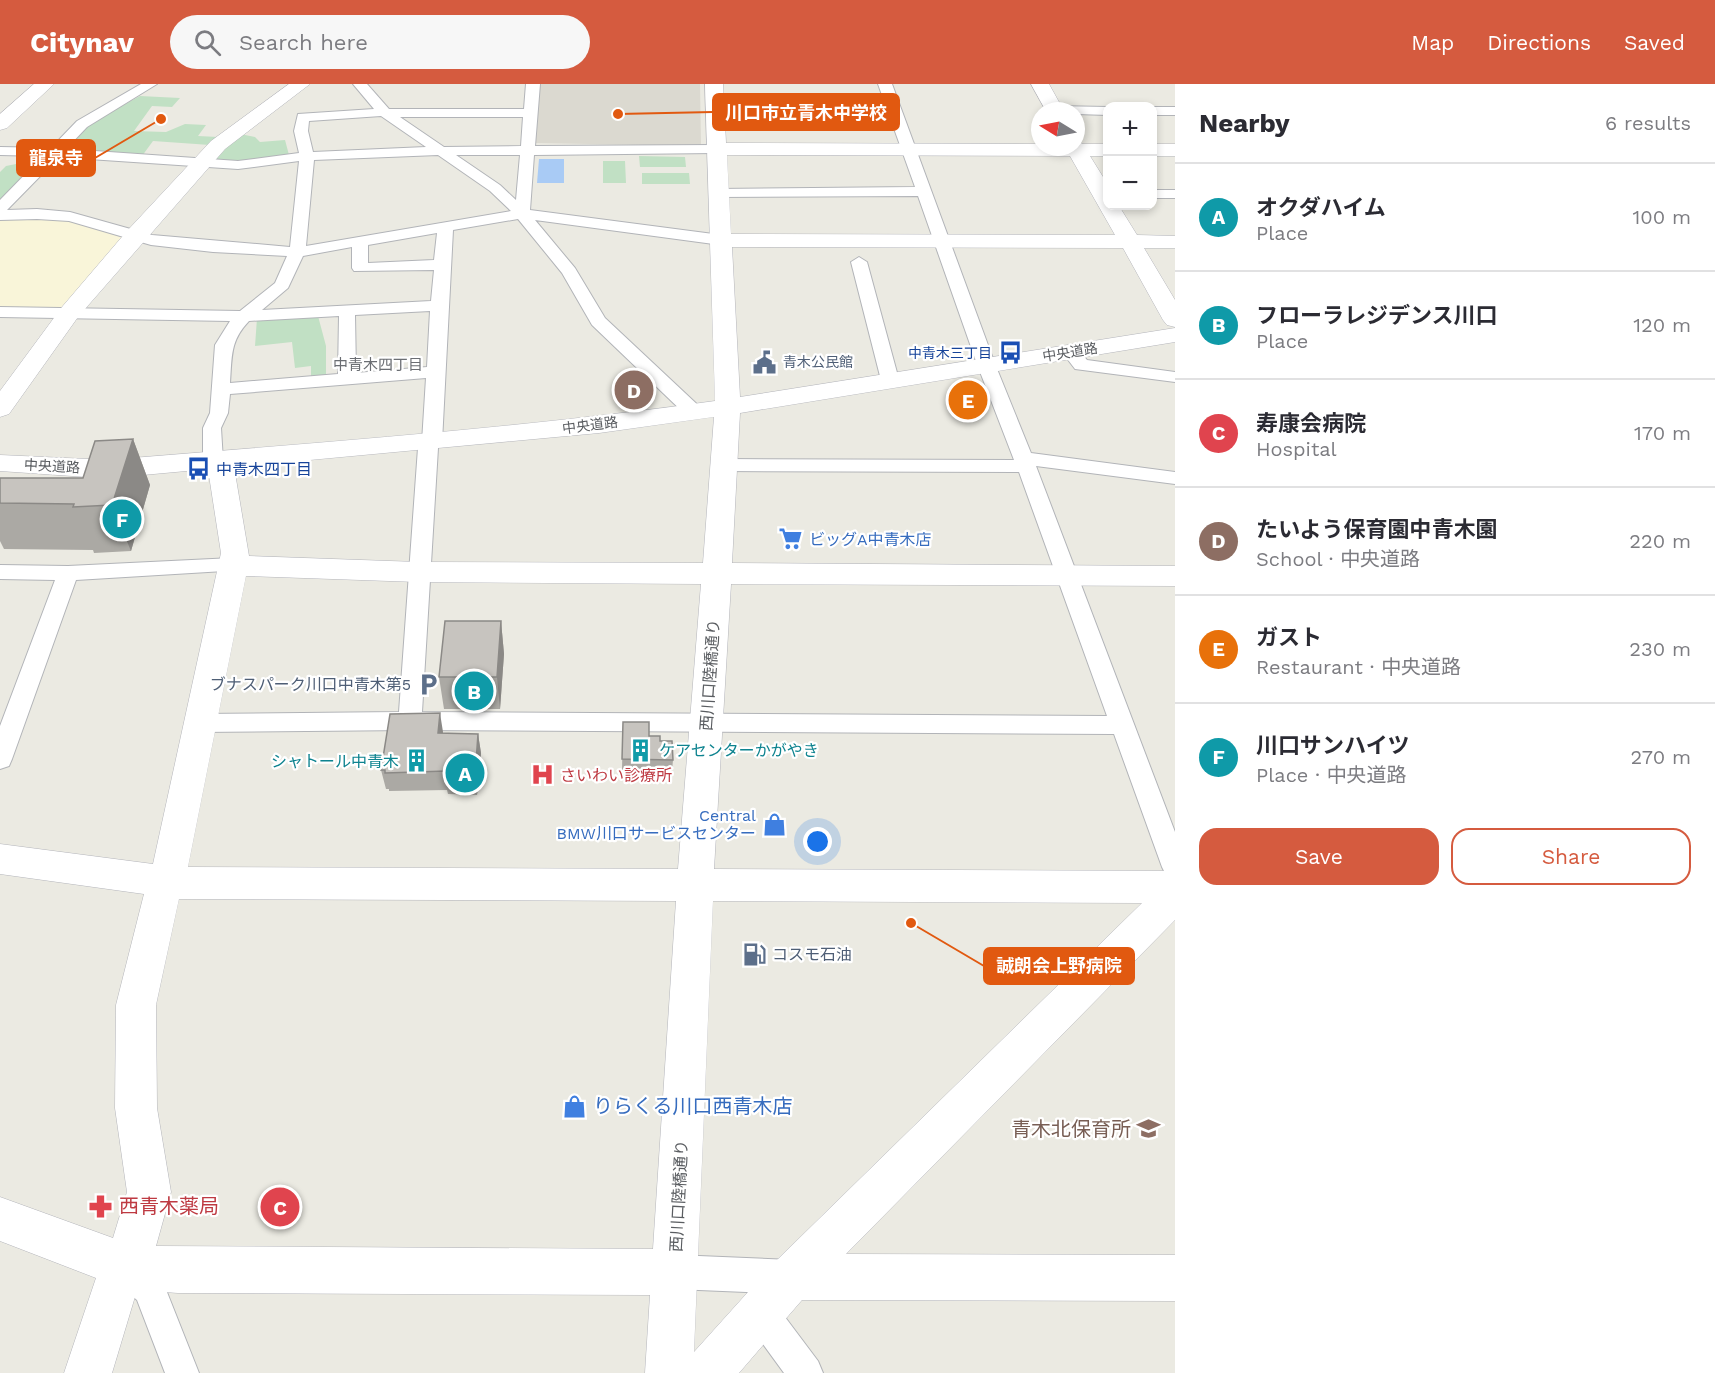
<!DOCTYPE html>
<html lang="en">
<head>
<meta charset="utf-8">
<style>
  body { margin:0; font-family:"Work Sans","Noto Sans JP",sans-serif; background:#f7f7f7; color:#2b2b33 }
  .controls { position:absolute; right:18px; top:18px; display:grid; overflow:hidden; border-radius:12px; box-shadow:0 3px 9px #0003 }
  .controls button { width:54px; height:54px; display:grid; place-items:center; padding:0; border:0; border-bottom:2px solid #e1e1e2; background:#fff; color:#2b2b33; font:30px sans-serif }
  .compass { position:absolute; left:1031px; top:18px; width:54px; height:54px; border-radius:50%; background:#fff; box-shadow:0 3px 9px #0003; rotate:280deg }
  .you { position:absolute; left:818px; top:758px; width:21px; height:21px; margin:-15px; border:4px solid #fff; border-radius:50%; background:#1a73e8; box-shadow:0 0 0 9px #1a73e833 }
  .badge { display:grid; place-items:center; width:39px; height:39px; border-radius:50%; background:#d55b3f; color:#fff; font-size:20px; font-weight:700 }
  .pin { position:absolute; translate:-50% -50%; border:3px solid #fff; box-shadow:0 2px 6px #0006 }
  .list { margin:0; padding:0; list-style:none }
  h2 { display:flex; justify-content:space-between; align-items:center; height:78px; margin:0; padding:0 24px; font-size:26px }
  h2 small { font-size:20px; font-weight:400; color:#7c7c81 }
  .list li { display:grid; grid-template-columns:39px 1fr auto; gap:18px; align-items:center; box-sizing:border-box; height:108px; padding:0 24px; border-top:2px solid #e1e1e2 }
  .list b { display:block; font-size:22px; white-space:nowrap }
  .list p { margin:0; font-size:20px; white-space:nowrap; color:#7c7c81 }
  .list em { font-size:20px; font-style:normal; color:#7c7c81 }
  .actions { display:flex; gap:12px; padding:18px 24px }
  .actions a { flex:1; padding:14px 0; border:2px solid #d55b3f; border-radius:18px; text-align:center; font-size:21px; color:#d55b3f }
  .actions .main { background:#d55b3f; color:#fff }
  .icon { flex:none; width:33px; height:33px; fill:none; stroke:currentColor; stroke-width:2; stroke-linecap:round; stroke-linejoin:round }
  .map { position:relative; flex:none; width:1175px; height:1289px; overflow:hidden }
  header { display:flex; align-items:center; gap:36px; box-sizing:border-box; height:84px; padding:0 30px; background:#d55b3f; color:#fff }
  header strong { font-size:28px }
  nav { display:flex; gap:33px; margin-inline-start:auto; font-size:21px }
  .search { width:420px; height:54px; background:#f7f7f7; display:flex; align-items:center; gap:15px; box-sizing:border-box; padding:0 21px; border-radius:33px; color:#7c7c81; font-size:22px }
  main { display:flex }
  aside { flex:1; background:#fff }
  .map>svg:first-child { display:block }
</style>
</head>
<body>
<header>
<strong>Citynav</strong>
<div class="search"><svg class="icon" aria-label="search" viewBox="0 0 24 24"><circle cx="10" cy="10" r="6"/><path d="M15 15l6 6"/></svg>Search here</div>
<nav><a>Map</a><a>Directions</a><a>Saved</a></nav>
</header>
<main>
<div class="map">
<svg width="1175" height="1289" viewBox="0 0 1175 1289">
  <rect width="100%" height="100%" fill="#ebeae2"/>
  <!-- commercial -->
  <path fill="#f9f5d9" d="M45 134 69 137 121 153 123 156 66 222 60 225 0 224V135Z"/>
  <!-- education -->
  <path fill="#dbd9d0" d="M538 0H700L701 62 533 59Z"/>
  <!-- green -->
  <path fill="#c1e0c4" d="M140 12 180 14 172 23 152 22 134 47 166 48 185 40 206 41 198 52 218 53 210 61 153 57 142 72 65 66V63L90 39Z
    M240 50 255 53 260 58 285 56 289 71 233 79 214 77Z
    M639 72 685 73 686 83H640Z
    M603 77H625L626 99H603Z
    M16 80 31 84 0 115V88L6 82Z
    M642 89H689L690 100H642Z
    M318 232 326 262V294L311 296V282L295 284 292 258 255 262 257 234Z"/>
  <!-- water -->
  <path fill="#a9cbf5" d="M539 75H564V99H537Z"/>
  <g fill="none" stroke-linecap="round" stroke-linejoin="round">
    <defs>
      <path id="street" d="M141 0H157L87 43 66 65 238 77 299 69 294 47 298 30 374 25 353 0H367L389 25H524L526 0H540L535 62 716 61 723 65 716 69 534 71 530 126 721 151 729 156 721 161 535 136 575 184 605 234 701 324 703 328 701 332H687L592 241 562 189 518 135 453 146 442 358 438 364 422 628 1107 632 1019 388 724 387 717 385 714 381 717 377 724 375 1014 376 977 280 918 112 717 113 710 109 717 105 915 103 878 0H892L995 280 1031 369 1175 388V400L1036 382 1175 748V794L1166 791 1162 783 1114 650 410 646 199 648 191 646 187 639 191 632 199 630 399 628 418 364 422 358 426 294 230 310 228 329 221 344 223 377 220 381H206L203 377V344L210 329 215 261 230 237 0 233V223L240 227 275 199 287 172 213 168 151 161 69 137 37 135 0 136V116L43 72 0 71V63L51 64 77 37ZM381 32 426 63 313 68 308 47 309 37ZM400 33H523L521 62 444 63ZM438 71 490 107 511 127 306 162 314 76ZM456 71H520L516 116 500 101ZM59 73 238 85 299 77 290 163 152 151 70 128 37 125 7 126ZM437 149 434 176 368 179V161ZM352 163V184L354 187 434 186 431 217 262 226 288 204 303 172ZM430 227 427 283 356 289 355 231ZM339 232 338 290 230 299C232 272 230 257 249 237Z
        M1054 22 1108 23V31L1076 30V27H1048L1049 23Z
        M1152 23H1175V31H1152Z
        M1152 106H1175V114H1152Z
        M859 173 867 178 899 296 896 300H884L881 296 851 178Z
        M1071 263 1077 264 1087 276 1175 288V298L1075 285 1062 268 1065 264Z
        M233 474 241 476 244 481 241 486 76 496 12 675 9 682 0 685V642L55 496 0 495V481L68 482Z
        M126 1168 138 1173 161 1193 199 1289H165L137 1216 114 1197 109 1185 114 1173Z
        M675 1171 792 1176 804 1181 809 1193 804 1205 792 1210 675 1205 663 1200 658 1188 663 1176Z
        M761 1212 773 1217 818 1277 823 1289H784L749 1241 744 1229 749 1217Z"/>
      <path id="secondary" d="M34 0H54L7 44 0 46V30Z
        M289 0H310L225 65 78 233 9 330 0 333V307L62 223 127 147 211 57Z
        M705 0H723L726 59 1040 60V63H1076V57L1083 60H1108V72H1090L1108 101V122H1119L1137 151 1175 152V164H1144L1175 216V243L1167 241 1163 236 1123 164 732 163 740 313 1175 244V258L740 329 732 479 1175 482V502L731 500 714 785 1175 787V836L846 1170 1175 1171V1217L802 1216 739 1289H645L650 1211 178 1209 137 1206 112 1289H64L96 1194 0 1157V1113L113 1154 127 1108 115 1024 116 921 144 810 0 790V760L153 780 221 469 208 385 132 392 87 393 0 387V371L87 375 132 374C327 358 521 344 715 317ZM727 71 1070 72 1115 151 731 150ZM714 333 703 479 418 478 249 472 234 383 599 349ZM246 492 418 498 701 500 678 785 188 783ZM179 815 676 817 653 1165 156 1162 171 1108 157 1024 156 921ZM713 817 1142 819 776 1177 694 1268Z
        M1031 0H1049L1064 27H1046Z
        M1152 60H1175V72H1152Z"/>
    </defs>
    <!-- street casing -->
    <use href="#street" stroke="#b2b4b8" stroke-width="2"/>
    <!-- secondary casing -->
    <use href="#secondary" stroke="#b4b5bb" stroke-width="1"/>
    <!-- street -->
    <use href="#street" fill="#fff" fill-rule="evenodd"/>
    <!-- secondary -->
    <use href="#secondary" fill="#fff" fill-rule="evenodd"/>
  </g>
  <!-- wall -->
  <path fill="#aba9a4" d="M133 355 150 401 131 467 94 469 93 466 4 465 0 457V394H83Z
    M501 537 504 570 500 625H444L439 593Z
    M623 638 660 657 673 676 672 687 622 686Z
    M443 649 478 650 481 669 477 711 448 710 447 706 389 707V705H386L381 686Z"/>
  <!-- shaded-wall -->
  <path fill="#8b8986" d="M133 355 150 401 131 467 112 421Z
    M501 537 504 570 500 625 497 593Z
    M440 629 443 648 441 668 438 649Z
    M478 650 481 669 477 711 475 692Z"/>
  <!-- building -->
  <path fill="#c7c4bf" stroke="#8b8986" stroke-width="1.5" d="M133 355 112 421 73 423 74 420 0 419V394H83L95 357Z
    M445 537H501L497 593H439Z
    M440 629 438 649 478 650 475 692H445L446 687 385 689V686H381L390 630Z
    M623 638H649V652H660V657H672L673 676 622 675Z"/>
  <!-- icons -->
  <defs>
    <symbol id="bus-bare" viewBox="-9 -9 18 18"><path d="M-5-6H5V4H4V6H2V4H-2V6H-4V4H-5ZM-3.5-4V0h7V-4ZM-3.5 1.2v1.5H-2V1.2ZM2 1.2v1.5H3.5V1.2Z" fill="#1a4fb4" stroke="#fff" stroke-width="2.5" paint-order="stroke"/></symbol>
    <symbol id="civic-bare" viewBox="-9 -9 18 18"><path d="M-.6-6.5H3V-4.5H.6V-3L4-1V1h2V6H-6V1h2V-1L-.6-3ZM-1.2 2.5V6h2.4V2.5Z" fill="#5c6f8a" stroke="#fff" stroke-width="2.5" paint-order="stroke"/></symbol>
    <symbol id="supermarket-bare" viewBox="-9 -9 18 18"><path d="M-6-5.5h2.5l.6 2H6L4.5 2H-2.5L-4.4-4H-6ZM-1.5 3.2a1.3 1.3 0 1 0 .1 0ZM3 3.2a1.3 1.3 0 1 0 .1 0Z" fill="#3f7fe0" stroke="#fff" stroke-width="2.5" paint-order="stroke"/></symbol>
    <symbol id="parking-bare" viewBox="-9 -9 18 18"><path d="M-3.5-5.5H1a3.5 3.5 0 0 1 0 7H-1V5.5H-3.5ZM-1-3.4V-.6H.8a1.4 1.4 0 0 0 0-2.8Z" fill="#5c6f8a" stroke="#fff" stroke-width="2.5" paint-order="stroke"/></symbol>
    <symbol id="building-bare" viewBox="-9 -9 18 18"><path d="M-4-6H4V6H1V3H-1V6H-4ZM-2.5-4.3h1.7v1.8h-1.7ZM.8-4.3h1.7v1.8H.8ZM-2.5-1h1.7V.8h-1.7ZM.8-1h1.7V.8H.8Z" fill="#0f9aa8" stroke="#fff" stroke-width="2.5" paint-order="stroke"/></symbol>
    <symbol id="hospital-bare" viewBox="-9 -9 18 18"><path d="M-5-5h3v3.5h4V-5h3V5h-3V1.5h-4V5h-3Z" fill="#e0444e" stroke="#fff" stroke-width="2.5" paint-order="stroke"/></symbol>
    <symbol id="shop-bare" viewBox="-9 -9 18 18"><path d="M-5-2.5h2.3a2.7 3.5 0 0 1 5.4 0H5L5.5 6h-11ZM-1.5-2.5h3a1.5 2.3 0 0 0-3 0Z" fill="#3f7fe0" stroke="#fff" stroke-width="2.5" paint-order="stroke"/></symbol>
    <symbol id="fuel-bare" viewBox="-9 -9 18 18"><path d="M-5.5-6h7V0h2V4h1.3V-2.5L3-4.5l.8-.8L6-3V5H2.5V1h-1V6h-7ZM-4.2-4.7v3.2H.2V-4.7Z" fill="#5c6f8a" stroke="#fff" stroke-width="2.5" paint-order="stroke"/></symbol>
    <symbol id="school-bare" viewBox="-9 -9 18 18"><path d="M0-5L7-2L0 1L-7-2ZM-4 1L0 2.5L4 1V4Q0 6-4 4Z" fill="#8d6e63" stroke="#fff" stroke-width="2.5" paint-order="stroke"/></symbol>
    <symbol id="pharmacy-bare" viewBox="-9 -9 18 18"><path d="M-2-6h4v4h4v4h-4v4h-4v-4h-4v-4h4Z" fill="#e0444e" stroke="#fff" stroke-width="2.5" paint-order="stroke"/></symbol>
  </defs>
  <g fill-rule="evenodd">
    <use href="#bus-bare" x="994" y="252" width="33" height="33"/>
    <use href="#civic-bare" x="748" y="262" width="33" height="33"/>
    <use href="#bus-bare" x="182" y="368" width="33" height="33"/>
    <use href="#supermarket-bare" x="774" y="438" width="33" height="33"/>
    <use href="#parking-bare" x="412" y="584" width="33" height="33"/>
    <use href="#building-bare" x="624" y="650" width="33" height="33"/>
    <use href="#building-bare" x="400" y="660" width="33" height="33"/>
    <use href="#hospital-bare" x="526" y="674" width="33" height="33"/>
    <use href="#shop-bare" x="758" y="724" width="33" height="33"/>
    <use href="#fuel-bare" x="738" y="854" width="33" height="33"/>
    <use href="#shop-bare" x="558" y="1006" width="33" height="33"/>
    <use href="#school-bare" x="1132" y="1028" width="33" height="33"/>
    <use href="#pharmacy-bare" x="84" y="1106" width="33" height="33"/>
  </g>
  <g text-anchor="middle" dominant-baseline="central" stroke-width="4.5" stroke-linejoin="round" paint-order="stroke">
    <!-- far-street labels -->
    <g font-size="14" fill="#5a5d61" stroke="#fff">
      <text transform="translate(1070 268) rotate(-9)">中央道路</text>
      <text transform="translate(590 341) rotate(-7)">中央道路</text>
      <text transform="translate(52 382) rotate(3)">中央道路</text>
    </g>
    <!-- far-transit labels -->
    <g font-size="14" fill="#164399" stroke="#fff" text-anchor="end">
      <text x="992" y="269">中青木三丁目</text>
    </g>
    <!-- far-service labels -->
    <g font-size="14" fill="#4e5e75" stroke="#fff" text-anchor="start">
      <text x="783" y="278">青木公民館</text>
    </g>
    <!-- far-neighbourhood labels -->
    <g font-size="15" fill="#6b6e73" stroke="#fff">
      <text x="378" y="281">中青木四丁目</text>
    </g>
    <!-- transit labels -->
    <g font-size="16" fill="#164399" stroke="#fff" text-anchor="start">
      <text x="216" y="385">中青木四丁目</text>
    </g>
    <!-- shop labels -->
    <g font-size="16" fill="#366cbe" stroke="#fff" text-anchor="start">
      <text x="809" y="455">ビッグA中青木店</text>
      <text x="756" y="731" text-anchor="end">Central<tspan x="756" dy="18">BMW川口サービスセンター</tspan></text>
    </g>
    <!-- street labels -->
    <g font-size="16" fill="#5a5d61" stroke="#fff">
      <text transform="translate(710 591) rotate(-86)">西川口陸橋通り</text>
      <text transform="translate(679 1112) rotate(-87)">西川口陸橋通り</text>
    </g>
    <!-- service labels -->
    <g font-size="16" fill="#4e5e75" stroke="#fff" text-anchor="end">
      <text x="411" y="600">ブナスパーク川口中青木第5</text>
      <text x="772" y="870" text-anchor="start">コスモ石油</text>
    </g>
    <!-- culture labels -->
    <g font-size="16" fill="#0d838f" stroke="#fff" text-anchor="start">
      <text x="659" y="666">ケアセンターかがやき</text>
      <text x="399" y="677" text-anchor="end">シャトール中青木</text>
    </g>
    <!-- health labels -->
    <g font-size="16" fill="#be3a42" stroke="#fff" text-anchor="start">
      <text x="560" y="691">さいわい診療所</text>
    </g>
    <!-- near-shop labels -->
    <g font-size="20" fill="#366cbe" stroke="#fff" text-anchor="start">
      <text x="593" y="1022">りらくる川口西青木店</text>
    </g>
    <!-- near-education labels -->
    <g font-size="20" fill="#785e54" stroke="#fff" text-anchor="end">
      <text x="1131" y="1045">青木北保育所</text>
    </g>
    <!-- near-health labels -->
    <g font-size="20" fill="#be3a42" stroke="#fff" text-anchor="start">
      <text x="119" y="1122">西青木薬局</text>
    </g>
  </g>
  <!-- callouts -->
  <path fill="none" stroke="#e15910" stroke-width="2" d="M618 30L713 28M161 35L95 74M911 839L984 882"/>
  <g fill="#e15910" stroke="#fff" stroke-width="2">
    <circle cx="618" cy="30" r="6"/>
    <circle cx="161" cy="35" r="6"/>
    <circle cx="911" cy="839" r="6"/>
  </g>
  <g fill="#e15910" stroke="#e15910" stroke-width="2">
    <rect x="713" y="10" width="186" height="36" rx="6"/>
    <rect x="17" y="56" width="78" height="36" rx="6"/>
    <rect x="984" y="864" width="150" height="36" rx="6"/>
  </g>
  <g font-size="18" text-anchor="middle" font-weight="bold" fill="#fff">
    <text x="806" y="35">川口市立青木中学校</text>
    <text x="56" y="80">龍泉寺</text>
    <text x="1059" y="888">誠朗会上野病院</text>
  </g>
</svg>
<div class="controls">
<button>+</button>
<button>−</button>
</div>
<svg class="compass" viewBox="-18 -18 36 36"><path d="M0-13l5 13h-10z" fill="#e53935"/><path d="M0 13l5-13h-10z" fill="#7c7c81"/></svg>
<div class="you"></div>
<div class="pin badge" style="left:465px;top:689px;background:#0f9aa8">A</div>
<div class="pin badge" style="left:474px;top:607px;background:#0f9aa8">B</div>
<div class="pin badge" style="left:280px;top:1123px;background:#e0444e">C</div>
<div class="pin badge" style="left:634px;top:306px;background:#8d6e63">D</div>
<div class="pin badge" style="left:968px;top:316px;background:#e8710a">E</div>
<div class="pin badge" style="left:122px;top:435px;background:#0f9aa8">F</div>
</div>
<aside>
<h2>Nearby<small>6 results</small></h2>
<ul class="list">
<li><span class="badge" style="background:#0f9aa8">A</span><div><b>オクダハイム</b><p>Place</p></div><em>100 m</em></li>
<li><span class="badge" style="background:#0f9aa8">B</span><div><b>フローラレジデンス川口</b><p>Place</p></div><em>120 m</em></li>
<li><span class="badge" style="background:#e0444e">C</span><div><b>寿康会病院</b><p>Hospital</p></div><em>170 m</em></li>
<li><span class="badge" style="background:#8d6e63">D</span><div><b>たいよう保育園中青木園</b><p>School · 中央道路</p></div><em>220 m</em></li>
<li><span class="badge" style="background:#e8710a">E</span><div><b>ガスト</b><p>Restaurant · 中央道路</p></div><em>230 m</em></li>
<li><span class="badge" style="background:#0f9aa8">F</span><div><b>川口サンハイツ</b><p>Place · 中央道路</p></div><em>270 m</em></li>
</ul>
<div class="actions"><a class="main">Save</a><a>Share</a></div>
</aside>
</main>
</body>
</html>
